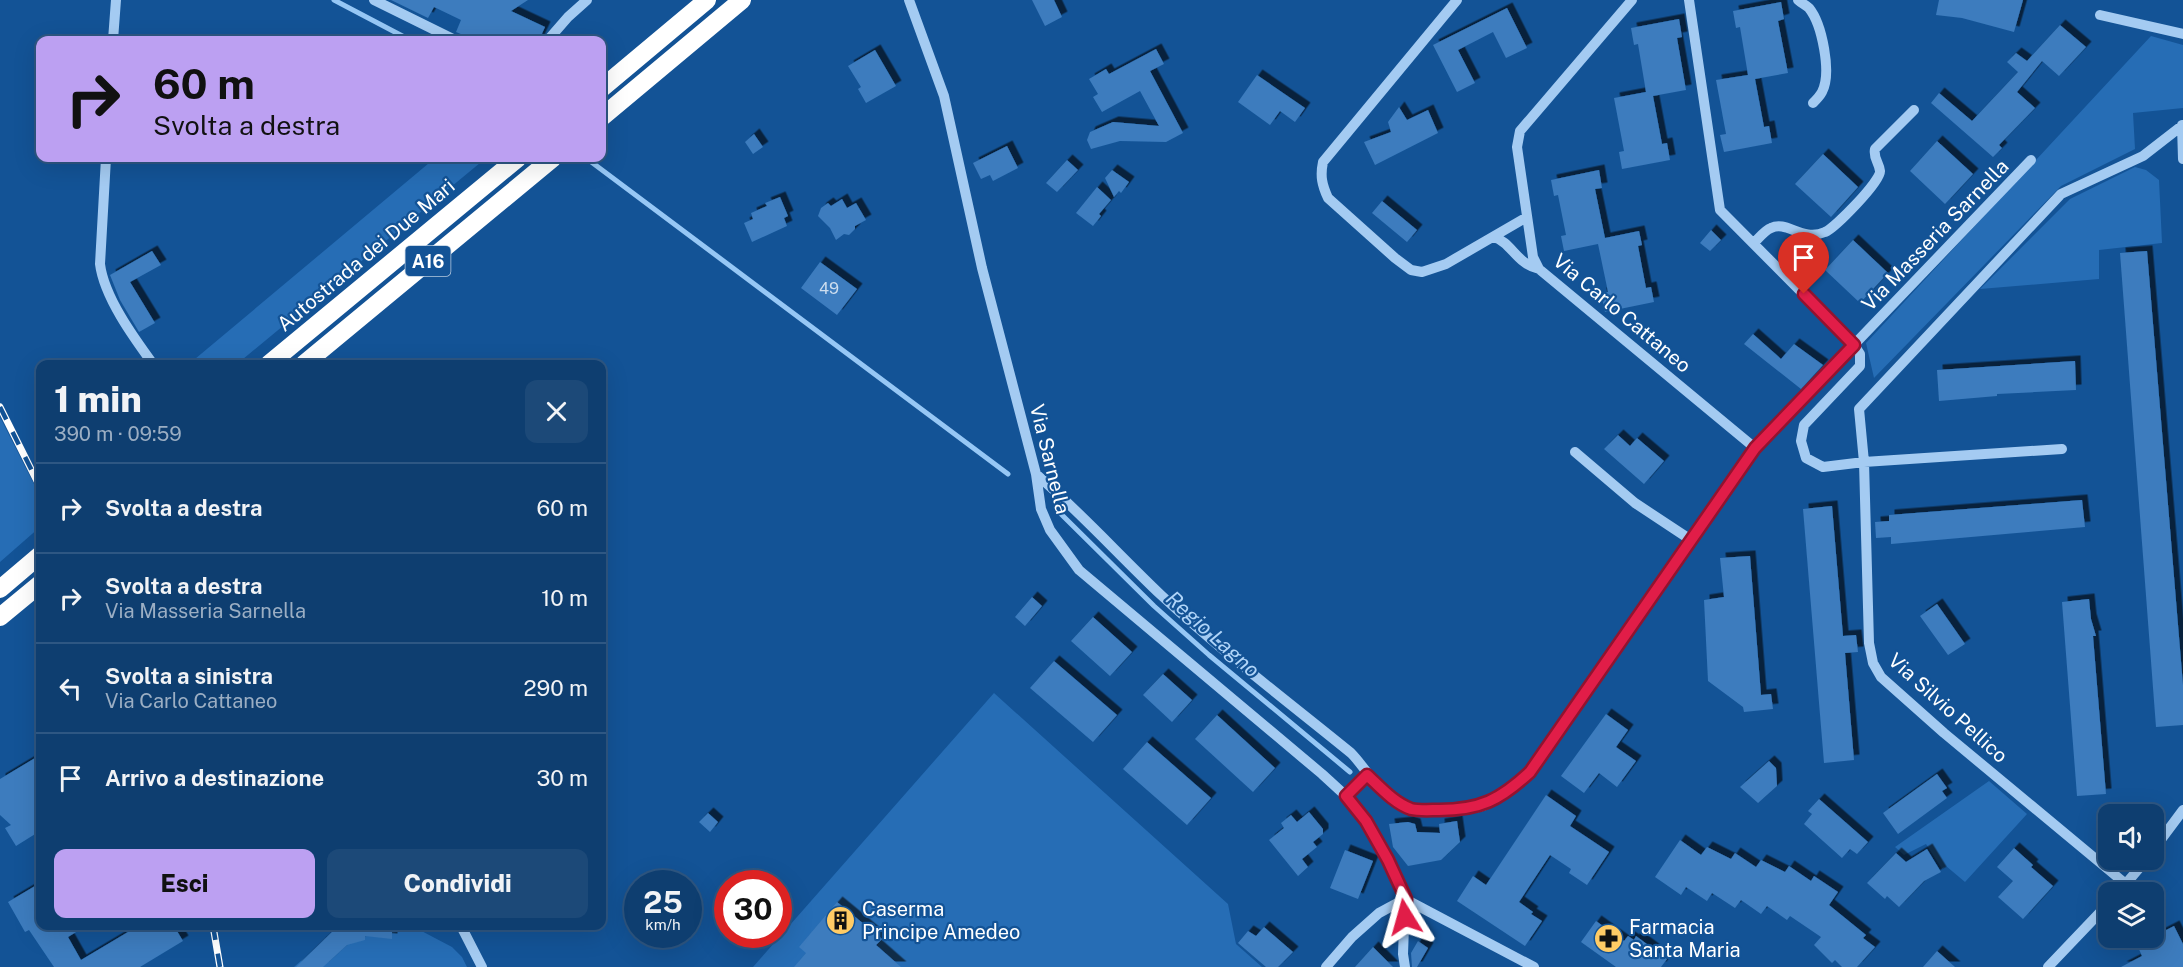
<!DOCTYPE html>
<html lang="it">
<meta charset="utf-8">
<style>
body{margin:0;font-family:"Public Sans",sans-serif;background:#1c4978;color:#f1f3f6;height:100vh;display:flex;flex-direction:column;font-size:22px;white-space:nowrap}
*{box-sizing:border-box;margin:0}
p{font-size:20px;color:#9baec3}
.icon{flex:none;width:33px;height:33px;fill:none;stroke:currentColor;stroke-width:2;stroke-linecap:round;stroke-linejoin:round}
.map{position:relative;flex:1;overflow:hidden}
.panel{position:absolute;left:36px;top:360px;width:570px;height:570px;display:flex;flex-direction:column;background:#0e3e70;border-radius:12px;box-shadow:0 6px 24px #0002,0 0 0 2px #2e5783}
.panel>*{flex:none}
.top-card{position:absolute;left:36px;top:36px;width:570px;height:126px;border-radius:12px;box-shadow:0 6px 24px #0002,0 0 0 2px #2e5783;background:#bca0f2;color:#111;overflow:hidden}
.buttons{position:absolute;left:2098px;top:804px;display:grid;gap:12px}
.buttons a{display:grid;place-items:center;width:66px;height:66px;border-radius:12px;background:#0e3e70;box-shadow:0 6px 24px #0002,0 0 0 2px #2e5783;font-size:30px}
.speed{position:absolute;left:624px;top:870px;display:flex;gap:12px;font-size:30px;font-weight:700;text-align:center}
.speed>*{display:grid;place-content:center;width:78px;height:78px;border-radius:50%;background:#0e3e70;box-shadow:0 6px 24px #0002,0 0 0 2px #2e5783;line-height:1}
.speed small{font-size:15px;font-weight:400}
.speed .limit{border:9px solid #d22;background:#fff;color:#111}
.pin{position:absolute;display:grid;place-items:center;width:51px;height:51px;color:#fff;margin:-62px -26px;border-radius:50% 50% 50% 0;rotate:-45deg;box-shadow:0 0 6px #0007}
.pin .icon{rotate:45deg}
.me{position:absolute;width:66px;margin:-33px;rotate:352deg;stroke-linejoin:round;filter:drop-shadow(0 0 4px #0008)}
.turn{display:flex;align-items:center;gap:21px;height:126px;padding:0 18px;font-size:27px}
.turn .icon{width:78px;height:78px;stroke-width:2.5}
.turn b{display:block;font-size:42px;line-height:51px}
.round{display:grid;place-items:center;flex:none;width:63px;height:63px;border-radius:12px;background:#1c4978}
.overview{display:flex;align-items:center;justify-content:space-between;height:102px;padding:0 18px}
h1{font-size:36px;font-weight:800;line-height:45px}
.button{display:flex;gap:12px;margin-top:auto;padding:12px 18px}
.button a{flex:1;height:69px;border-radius:12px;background:#bca0f2;color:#111;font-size:24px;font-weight:800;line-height:69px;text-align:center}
.button a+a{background:#1c4978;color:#f1f3f6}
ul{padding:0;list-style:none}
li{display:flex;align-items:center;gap:18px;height:90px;padding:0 18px;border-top:2px solid #2e5783}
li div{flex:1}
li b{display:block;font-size:22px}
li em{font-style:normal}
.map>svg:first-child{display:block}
.green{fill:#266db5}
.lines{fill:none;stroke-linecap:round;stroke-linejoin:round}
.stream{stroke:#96c7f5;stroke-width:5}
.building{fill:#3c7cbe;filter:url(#shadow)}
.minor{stroke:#a4cbf2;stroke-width:10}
.highway{stroke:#fff;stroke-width:18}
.rail-casing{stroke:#fff;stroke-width:7}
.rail{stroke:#135396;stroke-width:4.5;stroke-dasharray:14;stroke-linecap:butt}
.route-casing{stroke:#92132f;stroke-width:15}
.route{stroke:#e11d48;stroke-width:10}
.labels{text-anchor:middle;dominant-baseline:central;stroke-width:4.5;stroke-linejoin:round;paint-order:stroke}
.number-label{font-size:16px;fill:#cedeef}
.shield{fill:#135396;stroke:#b8cbe0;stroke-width:1.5}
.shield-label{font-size:18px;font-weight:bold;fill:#fff}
.street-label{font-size:20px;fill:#fff;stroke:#135396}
.poi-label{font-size:20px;fill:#fff;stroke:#135396;text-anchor:start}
.water-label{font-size:21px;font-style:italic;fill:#b0d5f9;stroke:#135396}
</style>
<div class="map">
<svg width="2183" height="967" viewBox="0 0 2183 967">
<defs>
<filter id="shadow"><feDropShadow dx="5.5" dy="-5.5" stdDeviation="0" flood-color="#0009"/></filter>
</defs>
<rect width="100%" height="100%" fill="#135396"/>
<path class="green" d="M2151 36 2183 45V108L2133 113 2135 149 2061 186 1874 378 1866 343Z
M435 158H486L237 364H189Z
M2135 167 2146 170 2159 180 2162 243 2099 250V279L1980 289 2070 199Z
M0 417 40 496V527L0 562Z
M994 693 1228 904 1236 944 1262 967H753Z
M1989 781 2027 814 1965 882 1946 866 1942 869 1926 844 1904 855 1895 847Z
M341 926H412L452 947 462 957 467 967H294Z"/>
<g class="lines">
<path class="stream" d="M334 0 410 40
M586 158 1008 474
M1061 514 1154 606 1209 655 1350 772"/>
</g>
<path class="building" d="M391 0H528L511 11 545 27 539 40 526 35 524 40H475L456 32 461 20 434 7 428 18Z
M1032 0H1054L1062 17 1045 26Z
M1939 0H2023L2014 32 1962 18 1936 15Z
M1781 2 1784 19 1778 21 1788 73 1755 79 1764 127 1769 126 1772 143 1724 152 1720 135 1726 134 1716 80 1748 75 1740 27 1736 28 1733 11Z
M1507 8 1527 48 1506 58 1493 32 1458 50 1475 83 1457 92 1433 45Z
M1679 19 1682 37 1677 38 1686 90 1653 96 1662 144 1667 143 1670 160 1622 169 1619 152 1624 151 1614 98 1646 92 1638 44 1634 45 1631 28Z
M2060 25 2086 47 2059 76 2042 61 2017 92 2035 108 1999 145 2002 148 1993 157 1931 103 1939 93 1972 121 2018 72 2007 62 2016 53 2027 61Z
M1156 49 1164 64 1150 71 1183 133 1166 142 1120 141 1091 149 1087 140 1090 132 1113 122 1159 126 1140 91 1102 112 1093 97 1098 94 1089 79 1106 69 1109 74Z
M875 50 896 86 866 103 858 89 861 87 848 66Z
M1257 75 1305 108 1295 122 1280 111 1270 125 1238 102Z
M1399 107 1407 120 1428 110 1438 133 1375 165 1364 142 1391 132 1388 122Z
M754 134 763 147 753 154 745 142Z
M1937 141 1973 174 1945 204 1910 171Z
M1007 146 1018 168 993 181 990 175 981 179 973 163Z
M1823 154 1858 187 1831 217 1795 184Z
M1067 160 1078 170 1057 192 1046 183Z
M1112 170 1129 182 1121 193 1119 191 1114 197 1105 178Z
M1599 170 1602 188 1595 189 1605 238 1639 231 1642 245 1638 246 1646 288 1651 287 1654 302 1605 312 1601 293 1608 292 1598 244 1564 251 1561 236 1566 235 1558 195 1554 196 1551 180Z
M1097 187 1111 200 1099 214 1101 216 1093 226 1076 213Z
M780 197 788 216 784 218 787 226 752 242 744 223 753 219 751 213 767 206 765 203Z
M842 199 847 208 856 203 866 220 855 226V229L849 235 844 234 836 240 830 228 818 216 821 208 828 203 831 206Z
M1382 201 1417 230 1407 242 1372 213Z
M1711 230 1721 240 1710 251 1700 243Z
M1853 240 1888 273 1860 303 1825 270Z
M152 251 161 265 130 282 155 323 139 332 120 300 110 275Z
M2147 251 2183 685V725L2156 727 2120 253Z
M820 262 857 289 837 315 801 288Z
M1753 334 1781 359 1794 344 1823 365 1801 389 1744 344Z
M2075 361 2076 390 1997 394V396L1939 401 1937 370Z
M1618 435 1630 446 1637 438 1664 461 1644 484 1604 449Z
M2082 500 2085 527 1891 544V537L1876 538 1875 522 1889 521V515Z
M1832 506 1843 636 1856 635 1858 652 1845 653 1854 760 1824 763 1803 509Z
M1750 556 1761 695 1771 694 1773 709 1744 712 1743 707 1708 681 1704 600 1724 597 1720 558Z
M1032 597 1042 606 1025 626 1015 617Z
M2089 599 2091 619 2096 636H2093L2106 794 2077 796 2062 602Z
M1937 604 1965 644 1948 655 1920 616Z
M1093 617 1132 652 1110 676 1071 641Z
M1054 661 1117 715 1093 742 1030 688Z
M1163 674 1192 700 1172 722 1143 695Z
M1606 714 1628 730 1616 747 1636 761 1617 787 1599 773 1584 793 1561 776Z
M1217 715 1275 768 1253 792 1195 739Z
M1147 742 1211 798 1187 825 1123 769Z
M40 755V831L16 846 5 828 11 825 0 815V779Z
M1769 761 1776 768 1777 786 1758 803 1740 787Z
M1937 774 1947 788 1942 791 1947 798 1898 834 1883 813Z
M1546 795 1576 816 1570 826 1609 852 1587 885 1569 873 1571 869 1550 855 1519 902 1533 912 1531 914 1542 921 1525 946 1457 901 1473 876 1486 885Z
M1819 799 1868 842 1857 854 1850 849 1842 858 1804 824 1812 814 1808 811Z
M1309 812 1323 829V834L1313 842 1317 847 1302 859 1308 867 1298 876 1269 840 1284 828 1281 823 1291 815 1297 822Z
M708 813 718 822 710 832 699 822Z
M1457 821 1460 842 1441 860 1408 866 1393 847 1389 824 1408 822 1415 824 1417 832 1440 833 1439 824Z
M1680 840 1701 855 1707 847 1731 859 1735 853 1756 867 1761 860 1785 872 1789 866 1811 881 1814 876 1838 892 1829 905 1866 935 1863 938 1875 947 1857 967H1842L1835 960 1832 963 1814 945 1821 937 1790 916 1787 920 1767 906 1761 914 1741 900 1735 908 1712 893 1707 901 1686 887 1681 895 1655 877Z
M2014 848 2033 865 2031 867 2053 886 2023 919 1998 897 2013 881 1997 867Z
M1927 849 1941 872 1924 881 1899 907 1887 896 1885 899 1867 883 1896 853 1906 862Z
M1345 850 1373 861 1358 899 1330 888Z
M40 883V926H86L68 937 81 960 138 926H174L183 941 140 967H54L29 930 25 932 8 902Z
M837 902 882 939 876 945 901 967H794L806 953 799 947Z
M1596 921 1624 941 1628 936 1634 940 1636 936 1667 959 1661 967H1616L1581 942Z
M338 926H392V939L365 936V940L347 945 323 967H296Z
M2174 926 2183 944V967H2121L2142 956 2137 945Z
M1264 927 1293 952 1278 967H1266L1238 943 1248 931 1256 936Z
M1418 941 1428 948 1417 967H1412L1411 953Z
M1373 947 1393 967H1355Z
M1937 951 1955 967H1923Z"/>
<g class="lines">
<path class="minor" d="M374 0 455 40
M909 0 944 96 982 268 1036 474 1041 509 1050 530 1079 570 1322 774 1346 796 1366 821 1388 859 1405 899 1403 954 1405 967
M1457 0 1323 162C1320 176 1322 185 1328 198L1395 258 1411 270 1422 272 1446 264 1527 217
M1632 0 1520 131 1517 147 1533 257 1539 269 1755 448
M1689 0 1720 210 1854 345 1860 354V366L1804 425 1801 441 1806 458 1823 467 1864 462 2062 449
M1798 0C1801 3 1806 5 1809 8 1822 24 1832 73 1822 92 1820 96 1816 100 1813 103
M2100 15 2183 34
M113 40 116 0
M548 40 568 17 587 0
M2182 125 2183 159
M106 158 100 264C104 297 134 338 153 364
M1493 237C1512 242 1515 263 1539 269
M1754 243C1759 238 1765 230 1771 228 1787 220 1802 242 1825 232 1835 228 1881 181 1880 171 1879 162 1873 158 1875 149L1914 110
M1575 452 1635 503 1691 540
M1036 474C1080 512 1119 555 1161 595 1221 651 1287 701 1351 753 1364 766 1372 783 1387 794 1394 799 1404 806 1411 809 1425 813 1472 810 1485 805 1503 797 1516 785 1530 772L1755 448 2031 160
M1346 796 1367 775
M2154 849 2183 810
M2127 885 1944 733 1881 677 1873 663 1869 643 1864 462 1859 409 2061 194 2143 156 2183 125
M2119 892 2146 860
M1405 899 1534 967
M461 926 482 967
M1326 967 1352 937 1379 913 1405 899
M2048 967 2109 903"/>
<path class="highway" d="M602 88 707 0
M602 117 742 0
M269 364 518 158
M304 364 553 158
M0 589 40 555
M0 617 40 584"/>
<defs>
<path id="rail" d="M0 407 40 487
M213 926 220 967"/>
</defs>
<use href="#rail" class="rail-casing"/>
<use href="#rail" class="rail"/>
</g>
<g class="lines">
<defs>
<path id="route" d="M1405 917 1406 899 1388 860 1366 821 1346 796 1367 775C1380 787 1394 803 1411 809 1419 811 1431 810 1439 810 1480 810 1500 800 1530 772L1755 448 1854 345 1804 294"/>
</defs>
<use href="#route" class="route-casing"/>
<use href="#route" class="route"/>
</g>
<defs>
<symbol id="building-disc" viewBox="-11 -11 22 22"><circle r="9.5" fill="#ffcb65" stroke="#135396"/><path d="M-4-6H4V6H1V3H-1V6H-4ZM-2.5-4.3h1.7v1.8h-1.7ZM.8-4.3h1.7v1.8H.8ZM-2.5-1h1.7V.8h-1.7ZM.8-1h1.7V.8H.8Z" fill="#111"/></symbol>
<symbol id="pharmacy-disc" viewBox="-11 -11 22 22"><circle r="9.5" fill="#ffcb65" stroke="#135396"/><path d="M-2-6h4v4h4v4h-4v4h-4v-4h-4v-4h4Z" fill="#111"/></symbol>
</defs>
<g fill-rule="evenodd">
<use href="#building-disc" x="824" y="904" width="33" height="33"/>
<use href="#pharmacy-disc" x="1592" y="922" width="33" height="33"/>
</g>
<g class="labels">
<g class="number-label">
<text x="829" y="288">49</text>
</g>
<rect class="shield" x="405.5" y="246" width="45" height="30" rx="4.5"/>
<g class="shield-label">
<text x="428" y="261">A16</text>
</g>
<g class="street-label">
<text transform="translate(1935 235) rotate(-46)">Via Masseria Sarnella</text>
<text transform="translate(366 255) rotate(-40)">Autostrada dei Due Mari</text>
<text transform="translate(1622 313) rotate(40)">Via Carlo Cattaneo</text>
<text transform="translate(1050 459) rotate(76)">Via Sarnella</text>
<text transform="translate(1948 708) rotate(42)">Via Silvio Pellico</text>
</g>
<g class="poi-label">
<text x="862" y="909">Caserma<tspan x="862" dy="23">Principe Amedeo</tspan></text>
<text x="1629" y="927">Farmacia<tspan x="1629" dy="23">Santa Maria</tspan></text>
</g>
<g class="water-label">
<text transform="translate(1213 634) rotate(42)">Regio Lagno</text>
</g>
</g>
</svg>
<div class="buttons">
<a><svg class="icon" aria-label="sound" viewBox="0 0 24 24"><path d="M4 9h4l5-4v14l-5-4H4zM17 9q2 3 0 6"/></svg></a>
<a><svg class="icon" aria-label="layers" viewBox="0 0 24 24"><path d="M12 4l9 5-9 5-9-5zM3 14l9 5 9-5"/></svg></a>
</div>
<div class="speed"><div>25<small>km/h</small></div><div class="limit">30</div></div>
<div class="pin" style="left:1804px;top:294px;background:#d93025"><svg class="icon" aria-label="arrive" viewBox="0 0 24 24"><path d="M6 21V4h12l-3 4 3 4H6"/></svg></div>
<svg class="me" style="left:1405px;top:917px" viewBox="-20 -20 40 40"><path d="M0-17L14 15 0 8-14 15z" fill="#e11d48" stroke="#fff" stroke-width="4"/></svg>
<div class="top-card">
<div class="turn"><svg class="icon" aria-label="right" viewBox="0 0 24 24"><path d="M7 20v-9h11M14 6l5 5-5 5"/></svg><div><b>60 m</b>Svolta a destra</div></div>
</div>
<section class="panel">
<div class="overview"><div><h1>1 min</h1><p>390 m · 09:59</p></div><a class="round"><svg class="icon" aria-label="close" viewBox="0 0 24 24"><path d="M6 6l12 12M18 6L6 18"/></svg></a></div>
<ul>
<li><svg class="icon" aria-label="right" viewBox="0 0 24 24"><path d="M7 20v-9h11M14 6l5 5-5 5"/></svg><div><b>Svolta a destra</b></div><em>60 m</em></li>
<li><svg class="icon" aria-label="right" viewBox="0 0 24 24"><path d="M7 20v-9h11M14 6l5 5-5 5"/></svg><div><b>Svolta a destra</b><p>Via Masseria Sarnella</p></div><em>10 m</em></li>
<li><svg class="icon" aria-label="left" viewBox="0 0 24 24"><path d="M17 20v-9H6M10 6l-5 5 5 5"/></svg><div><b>Svolta a sinistra</b><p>Via Carlo Cattaneo</p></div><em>290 m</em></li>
<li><svg class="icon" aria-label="arrive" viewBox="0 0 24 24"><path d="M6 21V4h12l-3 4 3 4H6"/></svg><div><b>Arrivo a destinazione</b></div><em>30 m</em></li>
</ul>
<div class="button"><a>Esci</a><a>Condividi</a></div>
</section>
</div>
